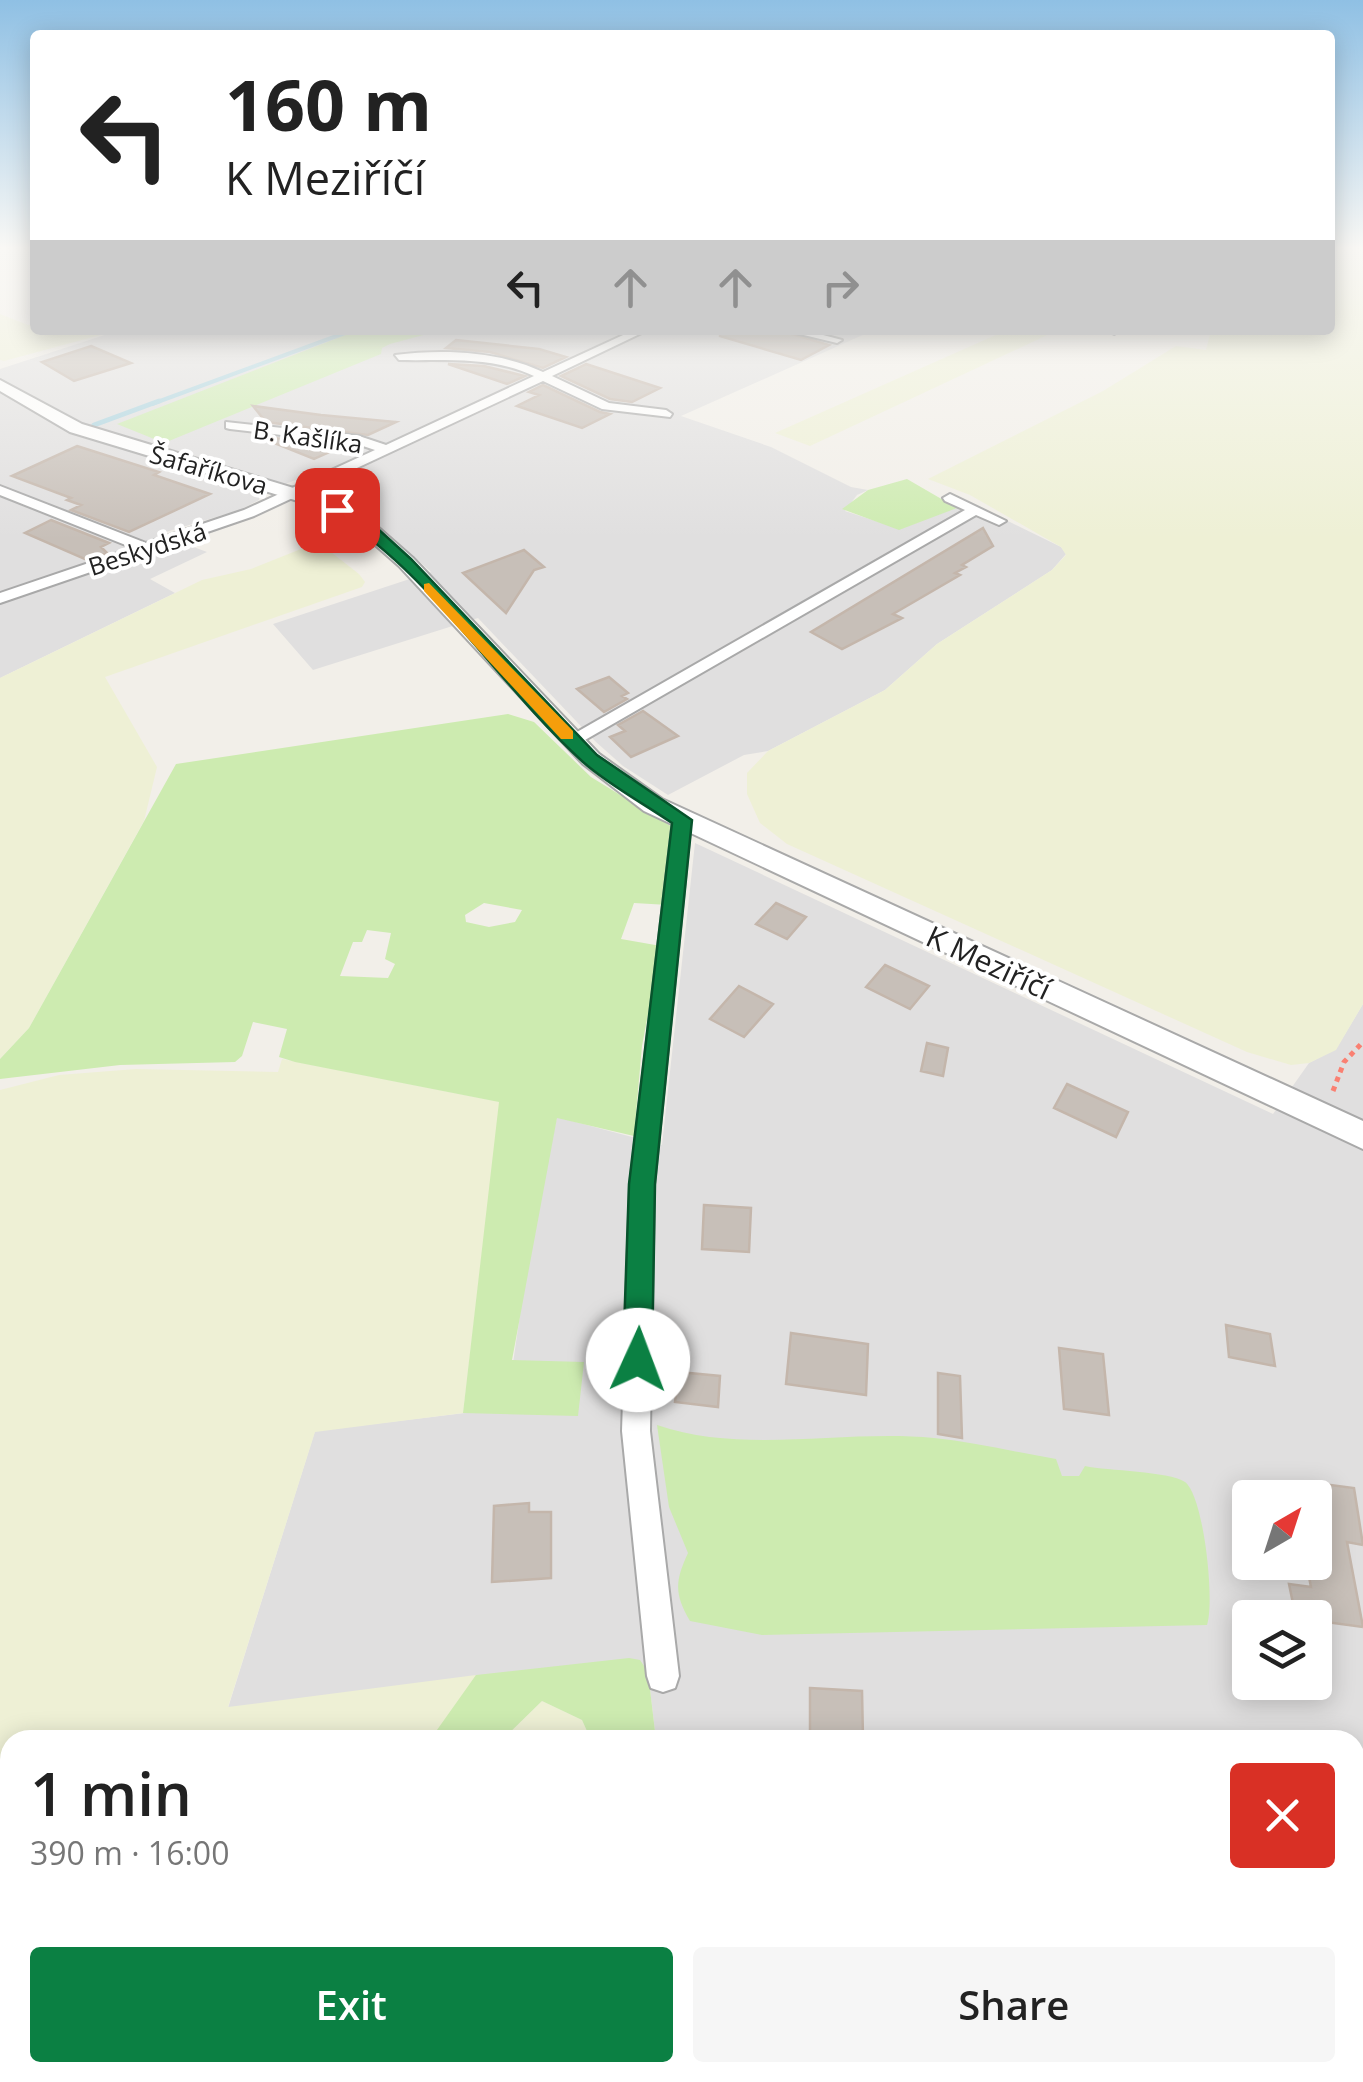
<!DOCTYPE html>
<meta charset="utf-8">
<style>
body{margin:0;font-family:"Open Sans",sans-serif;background:#f6f6f6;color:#222;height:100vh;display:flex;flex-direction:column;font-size:38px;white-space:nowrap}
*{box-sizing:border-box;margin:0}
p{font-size:32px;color:#767676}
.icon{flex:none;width:55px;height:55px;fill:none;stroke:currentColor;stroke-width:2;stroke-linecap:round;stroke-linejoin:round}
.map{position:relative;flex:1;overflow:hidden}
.panel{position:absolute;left:0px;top:1730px;width:1365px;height:352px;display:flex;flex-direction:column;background:#fff;border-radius:30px 30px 0 0;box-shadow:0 5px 25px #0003}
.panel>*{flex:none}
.hud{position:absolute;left:30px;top:30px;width:1305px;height:305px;border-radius:10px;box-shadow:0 5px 25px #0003;background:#fff;color:#222;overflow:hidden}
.needle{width:65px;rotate:39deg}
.controls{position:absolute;left:1232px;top:1480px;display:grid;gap:20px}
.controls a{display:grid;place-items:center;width:100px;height:100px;border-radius:10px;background:#fff;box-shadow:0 5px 25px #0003;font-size:50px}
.pin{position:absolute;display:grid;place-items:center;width:85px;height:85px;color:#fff;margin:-42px;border-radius:20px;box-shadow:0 5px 15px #0006}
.me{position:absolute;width:110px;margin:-55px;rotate:2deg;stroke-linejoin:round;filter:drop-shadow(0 0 8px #0008)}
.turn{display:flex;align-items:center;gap:35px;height:210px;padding:0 30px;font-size:45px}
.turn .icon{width:130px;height:130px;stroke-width:2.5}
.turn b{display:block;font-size:70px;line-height:85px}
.lanes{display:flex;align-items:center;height:95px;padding:0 30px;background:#0003;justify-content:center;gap:50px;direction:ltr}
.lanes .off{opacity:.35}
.round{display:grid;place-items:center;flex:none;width:105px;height:105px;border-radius:10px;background:#f6f6f6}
.headline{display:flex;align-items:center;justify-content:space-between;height:170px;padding:0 30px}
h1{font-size:60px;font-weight:600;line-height:75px}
.action{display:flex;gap:20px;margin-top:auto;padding:20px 30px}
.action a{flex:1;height:115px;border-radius:10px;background:#0b8043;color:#fff;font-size:40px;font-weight:600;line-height:115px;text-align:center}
.action a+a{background:#f6f6f6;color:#222}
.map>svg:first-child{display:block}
.residential{fill:#e0dfdf;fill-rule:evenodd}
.farmland{fill:#eef0d5}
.grass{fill:#cdebb0;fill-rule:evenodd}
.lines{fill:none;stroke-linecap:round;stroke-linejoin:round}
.stream-far1{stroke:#aad3df;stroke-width:4}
.stream{stroke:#aad3df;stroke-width:5}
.building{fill:#c7bfb8;stroke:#c4b6ab;stroke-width:2.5}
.minor-casing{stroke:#a9a9a9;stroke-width:4}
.tertiary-casing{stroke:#a9a9a9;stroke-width:4}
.path{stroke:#fa8072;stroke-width:5;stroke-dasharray:5 5;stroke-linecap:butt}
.minor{fill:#fff;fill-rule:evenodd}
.tertiary{fill:#fff;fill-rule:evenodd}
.route{fill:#0b8043;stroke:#07532c;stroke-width:2.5}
.slow{fill:#f59e0b}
.labels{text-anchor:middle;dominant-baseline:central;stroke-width:8;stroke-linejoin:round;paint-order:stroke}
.far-street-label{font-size:25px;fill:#222;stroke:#fff}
.street-label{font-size:30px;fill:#222;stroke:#fff}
</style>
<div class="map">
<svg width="1363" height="2082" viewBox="0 0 1363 2082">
<rect width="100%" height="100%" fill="#f2efe9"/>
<path class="residential" d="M120 330H874L681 416 771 447 851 487 868 490 857 495 845 511 900 529 956 507 942 499 957 496 1061 547 1066 554 1052 570 937 644 885 690 768 751 744 755 668 795 623 766 596 742 478 618 313 670 273 624 431 572 367 514 298 479 260 494 259 500 240 510 159 534 207 552 150 579 175 593 0 678V369Z
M695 843 1273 1114 1309 1063 1336 1049 1363 1004V2082H741L739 2073 1355 2072V1740H656L648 1672 228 1708 315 1431 473 1412H506L529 1252 557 1117 662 1145ZM1250 1498H1315V1562H1250ZM1250 1618H1315V1682H1250Z"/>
<path class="farmland" d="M1330 248H1363V1004L1336 1050 1309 1063 1291 1065 1247 1052 787 844 760 823 747 794V773L768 751 885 690 937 644 1052 570 1066 555 1061 547 970 495 928 479 1103 391 1176 346 1206 350 1211 330H1330Z
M0 314 28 325 35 323V330H119L4 361 0 360Z
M1007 330H1058L810 446 775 433Z
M311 545 327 549 359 574 365 582 362 587 105 677 157 767 144 821 29 1028 0 1059V678L202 580 251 569Z
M282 1059 500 1102 463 1413 315 1432 228 1707 476 1675 434 1740H10V2072L521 2073 512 2082H0V1090L59 1075 136 1069 278 1072Z
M542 1701 582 1720 591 1740H502Z
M587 2073H739L741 2082H580Z"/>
<path class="grass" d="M358 330H442L390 344 382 348 381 354 164 443 117 424Z
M907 479 957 508 899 530 842 509 868 490Z
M508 714 534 722 591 777 677 830 668 905 634 903 621 939 661 946 642 1046 634 1136 557 1118 512 1360 584 1362 578 1416 463 1413 499 1102 295 1062 279 1057 287 1029 253 1022 242 1056 235 1062 120 1065 0 1079V1059L29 1028 176 764ZM484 903 522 910 515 922 489 927 466 922 465 915ZM367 930 391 933 385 959 395 964 388 978 340 976 353 942H362Z
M657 1425C744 1455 843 1429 934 1438 974 1442 1015 1452 1056 1459L1062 1476H1079L1085 1466C1108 1471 1168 1471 1185 1482 1204 1496 1215 1602 1207 1625L762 1635 690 1621C674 1594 675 1581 688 1553L669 1507Z
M629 1658 640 1660 648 1672 656 1740H591L582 1720 542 1701 502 1740 432 1737 476 1675Z"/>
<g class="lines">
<path class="stream-far1" d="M152 404 353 330"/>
<path class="stream" d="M94 425 159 401"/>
</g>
<path class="building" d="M720 330H779L829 345 801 360 720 336Z
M456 340 539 349 566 357 543 368 490 352 446 348Z
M91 346 131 363 74 381 42 362Z
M448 364 484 366 525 376 507 384Z
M586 364 660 388 632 402 610 399 561 376Z
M543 385 600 412 610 414 582 428 517 406 539 395 529 392Z
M253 406 321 415 396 422 368 435 266 422Z
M257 436 343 446 314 459Z
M77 446 159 472 154 475 210 494 129 532 71 510 81 505 67 500 71 498 12 476Z
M51 520 109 543 101 547 107 553 87 560 25 533Z
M983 528 993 546 962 565 966 567 955 573 960 575 893 614 902 618 842 649 811 632Z
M524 550 544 567 534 570 506 613 463 573Z
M609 677 628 693 622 696 627 699 604 712 577 689Z
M643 711 678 736 631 757 610 737 625 731 618 725Z
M776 903 806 917 787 939 756 924Z
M885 965 929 986 910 1009 866 987Z
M739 986 773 1004 744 1037 710 1019Z
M927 1043 948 1048 943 1076 921 1071Z
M1067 1084 1128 1112 1116 1137 1054 1108Z
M704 1205 751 1208 749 1252 702 1249Z
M1226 1325 1270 1334 1275 1366 1229 1357Z
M791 1333 868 1344 866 1395 786 1384Z
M1059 1348 1103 1354 1109 1415 1064 1409Z
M679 1372 720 1376 718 1407 675 1402Z
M938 1373 960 1376 962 1438 938 1434Z
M1315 1483 1354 1488 1363 1545 1347 1542 1363 1627 1296 1618 1289 1584 1311 1587 1306 1562H1315Z
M529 1503V1512H551V1578L492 1582 494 1506Z
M810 1688 862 1691 863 1738 810 1734Z"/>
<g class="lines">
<defs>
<path id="minor" d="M634 330H648L552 376 609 403 666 410 672 414 670 417 602 409 543 381 254 516 0 603V593L133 548 0 495V486L146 543 244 510 375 450 357 444 230 429 226 428V422L359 436 386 445 534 376C492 356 445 361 399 360L395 355C443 349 499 351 543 372Z
M783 330H804L842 340 837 343Z
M1109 330H1120L1114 334Z
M950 494 1006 521 999 525 976 515 578 744H566L563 740 965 510 945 501 943 498Z
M682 814 691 820 654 1185 650 1431 679 1676 675 1688 663 1692 651 1688 647 1676 622 1431 630 1185 673 820Z"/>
<path id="tertiary" d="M0 380 82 424 310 493 370 520 413 558 599 754 662 799 1363 1121V1149L644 811 583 764 399 566 356 528 298 501 70 432 0 391Z"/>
</defs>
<use href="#minor" class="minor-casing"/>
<use href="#tertiary" class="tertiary-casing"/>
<path class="path" d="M1333 1091 1344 1062 1363 1042"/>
<use href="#minor" class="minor"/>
<use href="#tertiary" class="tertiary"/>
</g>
<linearGradient id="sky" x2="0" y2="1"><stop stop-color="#8fc0e4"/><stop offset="0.46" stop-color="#f9f8f5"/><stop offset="1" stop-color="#f9f8f5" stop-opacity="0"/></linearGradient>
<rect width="1363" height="539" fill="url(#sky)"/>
<path class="route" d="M337 505 376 527 411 559 597 755 692 820 655 1184 652 1360 647 1370 638 1374 628 1370 623 1360 629 1184 672 823C643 803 609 785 583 762 496 683 433 574 332 512Z"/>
<path class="slow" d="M429 583 573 731V739H561L424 591V584Z"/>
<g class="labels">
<g class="far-street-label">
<text transform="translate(308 436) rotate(8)">B. Kašlíka</text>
<text transform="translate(209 469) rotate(16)">Šafaříkova</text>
<text transform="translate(147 548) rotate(-18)">Beskydská</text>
</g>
<g class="street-label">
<text transform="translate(989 962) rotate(25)">K Meziříčí</text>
</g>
</g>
</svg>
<div class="controls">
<a><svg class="needle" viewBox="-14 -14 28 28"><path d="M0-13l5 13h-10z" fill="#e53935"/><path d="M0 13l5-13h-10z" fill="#767676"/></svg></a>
<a><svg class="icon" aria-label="layers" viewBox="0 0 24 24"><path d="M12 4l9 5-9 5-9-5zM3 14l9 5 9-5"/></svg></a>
</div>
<div class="pin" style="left:337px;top:510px;background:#d93025"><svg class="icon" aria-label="arrive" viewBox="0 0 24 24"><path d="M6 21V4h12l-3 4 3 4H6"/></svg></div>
<svg class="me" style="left:638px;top:1360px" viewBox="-20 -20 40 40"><circle r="19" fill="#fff"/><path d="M0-13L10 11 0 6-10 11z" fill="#0b8043"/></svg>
<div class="hud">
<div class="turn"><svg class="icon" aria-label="left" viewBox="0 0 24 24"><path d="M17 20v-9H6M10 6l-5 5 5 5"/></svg><div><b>160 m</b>K Meziříčí</div></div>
<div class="lanes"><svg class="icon" aria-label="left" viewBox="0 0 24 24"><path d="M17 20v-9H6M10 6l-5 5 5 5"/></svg><svg class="icon off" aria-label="ahead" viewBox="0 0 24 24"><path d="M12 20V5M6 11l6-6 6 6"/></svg><svg class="icon off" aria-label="ahead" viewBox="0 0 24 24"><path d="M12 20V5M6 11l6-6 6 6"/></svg><svg class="icon off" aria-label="right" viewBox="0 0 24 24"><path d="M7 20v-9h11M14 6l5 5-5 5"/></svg></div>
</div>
<section class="panel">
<div class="headline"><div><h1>1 min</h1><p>390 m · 16:00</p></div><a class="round" style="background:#d93025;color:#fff"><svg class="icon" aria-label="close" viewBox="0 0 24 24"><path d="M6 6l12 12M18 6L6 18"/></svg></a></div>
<div class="action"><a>Exit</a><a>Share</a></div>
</section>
</div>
